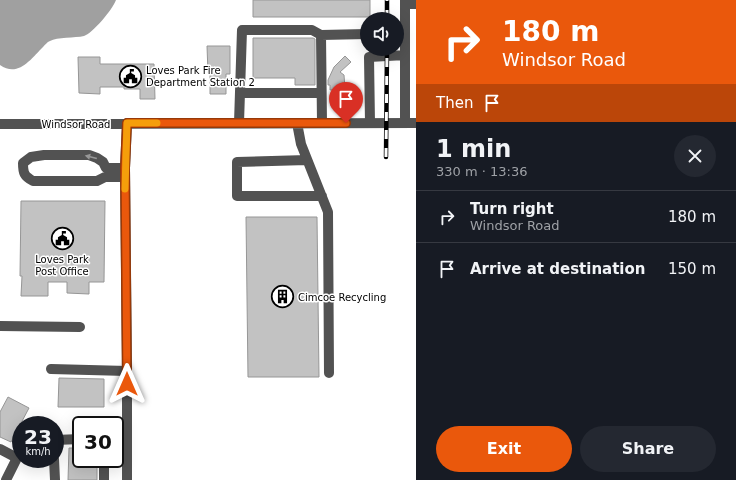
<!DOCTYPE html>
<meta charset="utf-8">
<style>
body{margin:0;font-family:"DejaVu Sans",sans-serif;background:#242831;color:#f1f3f6;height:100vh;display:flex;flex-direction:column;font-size:15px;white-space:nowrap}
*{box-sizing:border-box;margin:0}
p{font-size:13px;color:#9ea1a6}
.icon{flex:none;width:22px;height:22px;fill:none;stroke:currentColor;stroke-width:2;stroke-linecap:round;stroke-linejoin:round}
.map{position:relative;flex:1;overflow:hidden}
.sheet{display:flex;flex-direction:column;background:#171b24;width:320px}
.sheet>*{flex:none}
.hud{background:#ea580c;color:#fff;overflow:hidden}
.buttons{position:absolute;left:360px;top:12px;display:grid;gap:8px}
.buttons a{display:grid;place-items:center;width:44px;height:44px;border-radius:50%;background:#171b24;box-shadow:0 4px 16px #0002;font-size:20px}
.speed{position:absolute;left:12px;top:416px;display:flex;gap:8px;font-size:20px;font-weight:700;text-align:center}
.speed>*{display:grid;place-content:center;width:52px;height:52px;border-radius:50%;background:#171b24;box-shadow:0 4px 16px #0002;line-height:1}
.speed small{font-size:10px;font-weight:400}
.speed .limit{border:2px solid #111;border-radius:6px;background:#fff;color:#111}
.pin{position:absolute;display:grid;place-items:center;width:34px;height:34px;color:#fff;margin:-41px -17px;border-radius:50% 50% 50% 0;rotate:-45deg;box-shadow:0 0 4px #0007}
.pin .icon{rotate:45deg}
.me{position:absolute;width:44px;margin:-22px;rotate:0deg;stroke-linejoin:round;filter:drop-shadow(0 0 3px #0008)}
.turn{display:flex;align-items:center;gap:14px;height:84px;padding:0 20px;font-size:18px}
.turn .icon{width:52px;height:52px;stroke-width:2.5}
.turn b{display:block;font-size:28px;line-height:34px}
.then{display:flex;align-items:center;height:38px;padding:0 20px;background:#0003;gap:8px;font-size:15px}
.round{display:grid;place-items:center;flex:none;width:42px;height:42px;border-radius:21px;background:#242831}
.head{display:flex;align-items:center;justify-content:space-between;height:68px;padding:0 20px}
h1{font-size:24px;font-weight:600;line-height:30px}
.cta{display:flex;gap:8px;margin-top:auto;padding:8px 20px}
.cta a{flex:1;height:46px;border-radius:24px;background:#ea580c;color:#fff;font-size:16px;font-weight:600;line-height:46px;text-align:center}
.cta a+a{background:#242831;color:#f1f3f6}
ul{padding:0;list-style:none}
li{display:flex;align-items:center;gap:12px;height:52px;padding:0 20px;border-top:1px solid #363941}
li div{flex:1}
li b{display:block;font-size:15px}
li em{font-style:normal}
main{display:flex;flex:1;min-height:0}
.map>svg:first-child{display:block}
.water{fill:#a0a0a0}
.building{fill:#c2c2c2;stroke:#969696}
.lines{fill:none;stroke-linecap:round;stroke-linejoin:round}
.minor{stroke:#525252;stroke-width:10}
.rail-casing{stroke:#000;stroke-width:4.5}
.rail{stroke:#fff;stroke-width:3;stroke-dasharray:9;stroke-linecap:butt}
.oneway{fill:#979797}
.route-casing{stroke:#983908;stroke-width:10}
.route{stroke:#ea580c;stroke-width:7}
.slow{stroke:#f59e0b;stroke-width:7}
.labels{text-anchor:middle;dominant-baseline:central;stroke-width:3;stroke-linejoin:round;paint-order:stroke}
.poi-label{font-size:10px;fill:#000;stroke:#fff;text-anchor:start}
.street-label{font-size:10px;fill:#000;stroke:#fff}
</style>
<main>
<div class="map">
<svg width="416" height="480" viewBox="0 0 416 480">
<rect width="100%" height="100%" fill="#fff"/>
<path class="water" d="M0 0H116C113 9 92 34 84 36 75 38 57 37 50 41 47 42 45 45 43 47 31 59 18 78 0 65Z"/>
<path class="building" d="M253 0H370V17H253Z
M253 38H313L315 39V85H295V78H253Z
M207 46H230V74H226V94H210V73H208Z
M345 56 351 62 340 72 344 75 345 89 330 90V85H328V80L334 67Z
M78 57H100V64H154L155 99H140V89H124V87H100V94L79 93Z
M21 201H105L104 282H89V294L67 293V282H48V296H21L22 276H20Z
M246 217H317L319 377H248Z
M59 378 104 379V407H58Z
M8 397 29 408 11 442 0 437V412Z
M69 448H81V459H97V480H68Z"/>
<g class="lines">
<path class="minor" d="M405 0V123
M405 4H416
M240 93H321
M127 123 125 168 127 371V480
M239 123 242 30H312L321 35
M297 123 301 144 328 212 329 373
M322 123 321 35 367 34
M370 123 369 57 405 55
M0 124 416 123
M307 160 237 162V196H322
M125 168H106L103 162 97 158 89 155H44L31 157 23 163C23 173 24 176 33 181H97L105 177H125
M0 326 80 327
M51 369 127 371
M115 437H127
M55 440 81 439
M0 449 17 458 6 480
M54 459 55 480
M104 480V459"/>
<defs>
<path id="rail" d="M387 19V0
M386 157 387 49"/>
</defs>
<use href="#rail" class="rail-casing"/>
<use href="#rail" class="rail"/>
</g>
<defs><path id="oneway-solid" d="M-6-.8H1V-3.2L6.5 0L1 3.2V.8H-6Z"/></defs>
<use class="oneway" href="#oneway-solid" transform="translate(91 157) rotate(-166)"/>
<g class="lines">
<defs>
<path id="route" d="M127 384 125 168 127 123H346"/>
</defs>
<use href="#route" class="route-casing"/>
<use href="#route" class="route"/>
<path class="slow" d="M125 189 127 123H157"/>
</g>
<defs>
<symbol id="civic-ring" viewBox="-11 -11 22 22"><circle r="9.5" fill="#fff" stroke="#000" stroke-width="1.5"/><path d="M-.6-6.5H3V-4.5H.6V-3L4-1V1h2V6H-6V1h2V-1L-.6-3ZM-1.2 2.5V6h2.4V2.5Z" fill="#000"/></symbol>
<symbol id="building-ring" viewBox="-11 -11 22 22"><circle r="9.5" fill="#fff" stroke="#000" stroke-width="1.5"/><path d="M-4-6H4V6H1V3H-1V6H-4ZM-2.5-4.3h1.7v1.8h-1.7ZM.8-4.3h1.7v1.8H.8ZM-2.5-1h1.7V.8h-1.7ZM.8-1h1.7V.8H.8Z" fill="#000"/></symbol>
</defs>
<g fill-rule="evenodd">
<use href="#civic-ring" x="118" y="64" width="25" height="25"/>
<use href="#civic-ring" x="50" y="226" width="25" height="25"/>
<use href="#building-ring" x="270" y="284" width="25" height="25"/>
</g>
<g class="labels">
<g class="poi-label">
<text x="146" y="70">Loves Park Fire<tspan x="146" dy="12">Department Station 2</tspan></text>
<text x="62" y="259" text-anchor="middle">Loves Park<tspan x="62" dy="12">Post Office</tspan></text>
<text x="298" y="297">Cimcoe Recycling</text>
</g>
<g class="street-label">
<text x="76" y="124">Windsor Road</text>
</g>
</g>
</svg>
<div class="buttons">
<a><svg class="icon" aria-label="sound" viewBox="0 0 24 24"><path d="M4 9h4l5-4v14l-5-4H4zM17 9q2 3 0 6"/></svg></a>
</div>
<div class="speed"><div>23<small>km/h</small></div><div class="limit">30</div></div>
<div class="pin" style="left:346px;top:123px;background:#d93025"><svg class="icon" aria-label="arrive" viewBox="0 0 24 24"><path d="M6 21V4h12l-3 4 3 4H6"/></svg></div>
<svg class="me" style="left:127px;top:384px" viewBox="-20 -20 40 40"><path d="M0-17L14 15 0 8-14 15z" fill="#ea580c" stroke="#fff" stroke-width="4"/></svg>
</div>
<section class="sheet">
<div class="hud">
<div class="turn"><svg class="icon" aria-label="right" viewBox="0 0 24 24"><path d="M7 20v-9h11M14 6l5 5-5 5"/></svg><div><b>180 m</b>Windsor Road</div></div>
<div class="then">Then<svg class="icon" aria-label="arrive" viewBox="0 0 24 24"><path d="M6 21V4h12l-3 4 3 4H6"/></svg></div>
</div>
<div class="head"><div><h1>1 min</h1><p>330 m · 13:36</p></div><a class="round"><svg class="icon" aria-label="close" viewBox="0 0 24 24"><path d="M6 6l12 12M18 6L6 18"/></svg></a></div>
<ul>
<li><svg class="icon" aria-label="right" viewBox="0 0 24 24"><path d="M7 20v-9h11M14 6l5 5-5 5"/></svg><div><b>Turn right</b><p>Windsor Road</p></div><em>180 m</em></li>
<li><svg class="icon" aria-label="arrive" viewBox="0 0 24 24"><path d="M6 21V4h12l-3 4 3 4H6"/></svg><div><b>Arrive at destination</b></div><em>150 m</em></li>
</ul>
<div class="cta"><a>Exit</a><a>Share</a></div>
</section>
</main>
